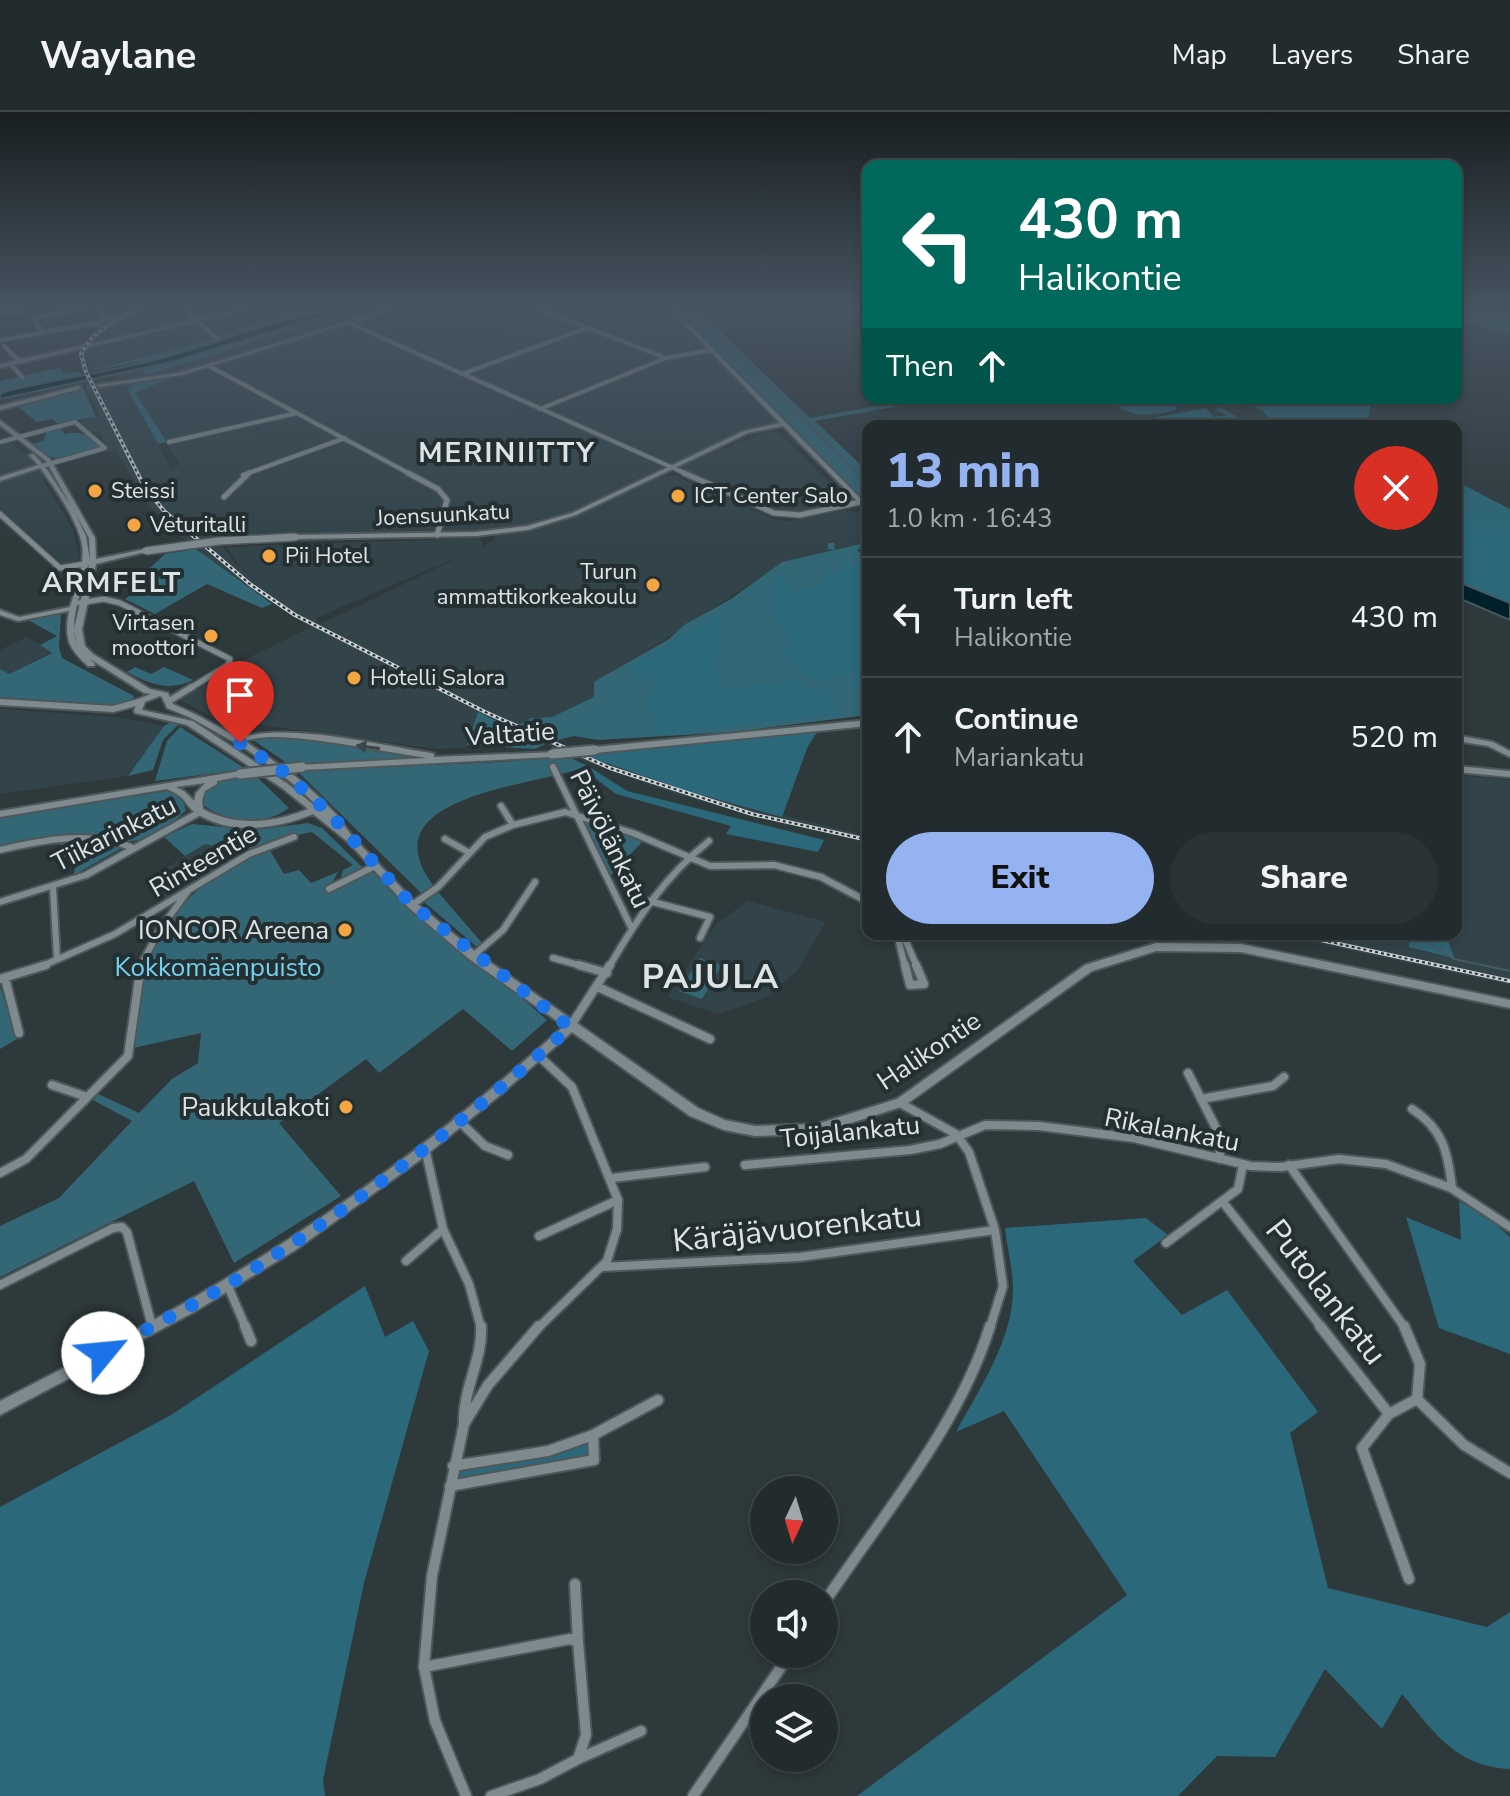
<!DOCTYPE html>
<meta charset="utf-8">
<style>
body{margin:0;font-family:"Nunito Sans",sans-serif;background:#2a3335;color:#f1f3f6;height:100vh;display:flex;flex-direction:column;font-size:30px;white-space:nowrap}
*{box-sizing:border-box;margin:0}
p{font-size:26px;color:#a2a7aa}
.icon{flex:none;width:44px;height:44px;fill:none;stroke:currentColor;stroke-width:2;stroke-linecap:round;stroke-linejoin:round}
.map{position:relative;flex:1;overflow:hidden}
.drawer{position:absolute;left:862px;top:308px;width:600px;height:520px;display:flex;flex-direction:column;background:#222b2d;border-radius:16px;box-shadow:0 4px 12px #0003,0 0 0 2px #3f4749}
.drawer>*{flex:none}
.guide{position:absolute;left:862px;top:48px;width:600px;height:244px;border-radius:16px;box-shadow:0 4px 12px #0003,0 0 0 2px #3f4749;background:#00695c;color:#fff;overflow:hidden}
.needle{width:52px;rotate:184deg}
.buttons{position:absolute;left:750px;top:1364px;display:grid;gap:16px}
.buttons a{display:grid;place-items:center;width:88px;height:88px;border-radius:50%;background:#222b2d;box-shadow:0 4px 12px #0003,0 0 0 2px #3f4749;font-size:40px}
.pin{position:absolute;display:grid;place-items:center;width:68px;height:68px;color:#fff;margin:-82px -34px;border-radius:50% 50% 50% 0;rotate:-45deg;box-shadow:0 0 8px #0007}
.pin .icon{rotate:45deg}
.me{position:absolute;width:88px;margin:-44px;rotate:62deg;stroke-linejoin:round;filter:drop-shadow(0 0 6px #0008)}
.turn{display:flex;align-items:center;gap:28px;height:168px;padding:0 24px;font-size:36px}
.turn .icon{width:104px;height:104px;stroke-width:2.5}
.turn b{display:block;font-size:56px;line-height:68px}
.then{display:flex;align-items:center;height:76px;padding:0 24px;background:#0003;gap:16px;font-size:30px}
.round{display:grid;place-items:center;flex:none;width:84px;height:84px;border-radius:42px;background:#2a3335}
.headline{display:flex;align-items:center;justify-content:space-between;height:136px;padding:0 24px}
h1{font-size:48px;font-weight:800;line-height:60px;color:#95b2f1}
.button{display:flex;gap:16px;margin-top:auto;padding:16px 24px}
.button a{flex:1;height:92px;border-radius:48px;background:#95b2f1;color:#111;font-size:32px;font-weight:800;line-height:92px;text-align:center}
.button a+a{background:#2a3335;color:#f1f3f6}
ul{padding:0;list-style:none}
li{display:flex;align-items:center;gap:24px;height:120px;padding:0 24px;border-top:2px solid #3f4749}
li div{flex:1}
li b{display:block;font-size:30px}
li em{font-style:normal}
header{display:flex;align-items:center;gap:48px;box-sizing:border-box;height:112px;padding:0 40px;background:#222b2d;border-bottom:2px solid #3f4749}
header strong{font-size:38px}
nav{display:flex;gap:44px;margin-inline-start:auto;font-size:28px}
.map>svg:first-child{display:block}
.built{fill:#32444a;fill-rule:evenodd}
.green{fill:#336776}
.forest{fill:#2b687a}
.water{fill:#002029;stroke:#435b62;stroke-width:2}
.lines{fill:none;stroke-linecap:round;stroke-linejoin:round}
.stream{stroke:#435b62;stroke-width:2}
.secondary-tunnel{stroke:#485356;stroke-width:5;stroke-dasharray:5 3;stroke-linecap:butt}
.street-far4-casing{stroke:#4e575a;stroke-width:6}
.street-far3-casing{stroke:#4e575a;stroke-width:8}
.street-far2-casing{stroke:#4e575a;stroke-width:10}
.street-far1-casing{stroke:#4e575a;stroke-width:12}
.street-casing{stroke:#4e575a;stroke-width:14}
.secondary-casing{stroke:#4e575a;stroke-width:4}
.street-far4{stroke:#7e8a8e;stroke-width:4}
.street-far3{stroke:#7e8a8e;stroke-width:5}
.street-far2{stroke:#7e8a8e;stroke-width:6}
.street-far1{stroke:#7e8a8e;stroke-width:8}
.street{stroke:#7e8a8e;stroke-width:10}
.secondary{fill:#7e8a8e;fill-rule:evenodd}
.rail-casing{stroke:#ccd2d4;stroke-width:4}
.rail{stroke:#242f32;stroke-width:2;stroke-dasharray:3;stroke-linecap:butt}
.secondary-bridge-far1-casing{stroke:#4e575a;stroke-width:10;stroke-linecap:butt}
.secondary-bridge-casing{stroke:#4e575a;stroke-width:13;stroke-linecap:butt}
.secondary-bridge-far1{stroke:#7e8a8e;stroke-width:7}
.secondary-bridge{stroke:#7e8a8e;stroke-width:9}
.oneway{fill:#3a4649}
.route{stroke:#1a73e8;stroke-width:14;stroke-dasharray:0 25.2}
.poi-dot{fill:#f2a541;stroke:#242f32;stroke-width:3}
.labels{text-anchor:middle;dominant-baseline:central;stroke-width:8;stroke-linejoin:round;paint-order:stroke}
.far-poi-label{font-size:22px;fill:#dee4e6;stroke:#242f32;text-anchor:start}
.far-street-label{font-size:22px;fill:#dee4e6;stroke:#242f32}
.street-label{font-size:26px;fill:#dee4e6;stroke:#242f32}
.poi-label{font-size:26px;fill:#dee4e6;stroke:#242f32;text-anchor:end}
.park-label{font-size:26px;fill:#73d1ee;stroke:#242f32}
.far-district-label{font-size:28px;font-weight:bold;letter-spacing:2px;fill:#dee4e6;stroke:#242f32}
.near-street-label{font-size:32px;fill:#dee4e6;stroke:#242f32}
.district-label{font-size:34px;font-weight:bold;letter-spacing:2px;fill:#dee4e6;stroke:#242f32}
</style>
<header>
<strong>Waylane</strong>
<nav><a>Map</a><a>Layers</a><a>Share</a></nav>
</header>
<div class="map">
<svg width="1510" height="1684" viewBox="0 0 1510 1684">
<rect width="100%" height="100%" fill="#2e393c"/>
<path class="built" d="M137 197H146L99 220 188 197H312L167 241 84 260 78 248 79 238 89 232 81 233 97 217Z
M384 197H674L786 311 741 319 568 402 526 415 450 421 219 423 205 402 201 415 212 422 238 454 250 463 237 451 227 435 480 426 483 434 495 428 493 423 532 419 578 404 662 364H675L774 407 790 409 844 398 861 400 868 407V430L782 451 593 574 597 582 594 585 552 605 531 606 520 613 551 630 687 679 868 724V731L681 684 576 646 479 600 466 636 437 637 240 610 211 604 180 588 236 552 311 515 238 470 181 425 147 391 116 339 108 341 100 320 89 322 83 308 100 304 87 277 130 271 117 269V262L142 257 148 263 318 206 338 202 351 208ZM163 268 135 281 180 353 171 356 128 279ZM467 441 349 499 318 512 316 506Z
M771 318 782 324 842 384 841 392 806 400 775 399 678 355Z
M9 330 37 351 47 375 73 417 80 447 64 453 0 396V333Z
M27 525 52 540 8 562 0 557V538Z
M0 597 117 605 164 614 128 664 0 682Z
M1456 663 1510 668V873L1274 822H1456Z
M205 732 223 736 236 746 165 789 143 770Z
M748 789 826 810 797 859 765 886 718 902 667 885 716 812Z"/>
<path class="green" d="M305 197H331L163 246 88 259 226 224 224 222Z
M674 197H697L810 306 921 286H944L815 309 867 359 863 389Z
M1456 197H1510V223L1456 208Z
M288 214 295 217 148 263H145L142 257Z
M59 256 64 262 78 259 81 263 0 282V269Z
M168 267 135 281 167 330 158 332 128 278 135 271Z
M83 276 96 305 56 311 53 307 37 310 16 293Z
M60 314 64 322C80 318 92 324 103 337L57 348 31 333 44 328 47 318Z
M868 430V435L857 438 868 449V603L732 620 598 628 574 624 550 630 519 613 531 606 552 605 594 585V570L669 527 684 513 731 487 782 450 834 438 828 437V431H834L835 438Z
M190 435H193L272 492 262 496 207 472 155 502 125 487 162 461 150 456 165 442 190 438Z
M61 502 59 535 62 546 134 584 133 588 119 594 86 593 87 591 0 585V557L9 562 52 541 40 533 57 524 28 508Z
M135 555 151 562 164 555 193 568C169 580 149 572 127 560Z
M478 600 545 632 535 637 467 633Z
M173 609 179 612 163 628 153 658 128 664 164 614Z
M180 615 246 657 155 669 167 629Z
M272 623 426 646 291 654 249 625Z
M564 643 588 654C539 674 365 682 433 773L421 781 296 658 503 650Z
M255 663 289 696C265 714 228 711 205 694L202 685 216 670Z
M167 679 180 681 186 698C177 709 148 729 132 729 86 729 47 724 0 735V705Z
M591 710 644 728 608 766 584 714Z
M308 711 322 716 363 756 341 766 343 758 353 753 312 720 272 728 250 737 238 730 223 736 205 732 185 744 164 725 192 712 255 718Z
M61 731H115L121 733 120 737 74 763 76 743 59 747Z
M268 735 284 762 299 758 311 771 338 760 332 771 335 775 373 759 547 908 512 939 463 897 379 961 366 947 279 1011 341 1084 234 1151 194 1069 0 1165V1114L59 1086 132 1009 91 987 96 981 139 1001 172 967 198 951 201 921 133 936C136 914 136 890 141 868 156 806 210 758 268 735Z
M438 780 483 832 477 835 424 790Z
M1408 822H1446L1454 846 1409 835Z
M700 846 722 853 702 887 679 879Z
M0 874 17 927 0 937Z"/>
<path class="forest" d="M1151 286H1174L1176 298C1154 302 1138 308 1118 294Z
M1238 286H1372L1367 314H1274L1263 299Z
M1220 295 1240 307 1196 314H1155L1147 307 1206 296 1214 305 1228 303 1215 298Z
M1456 369 1510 397V491L1456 469Z
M844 449 868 458V572L849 579 858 558C820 573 815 572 783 544L789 526 780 516 783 511 774 512C772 494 769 476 778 461L796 480 820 474 824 458 842 462 839 456Z
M720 500C724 533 708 544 723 578L799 568 811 578 827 576 839 602 654 623 659 610 648 594 657 560 643 570 628 556Z
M818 619 808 634 782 705 687 679 581 642Z
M588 654 627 679 824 728 818 740 726 722 731 714 616 682 583 657Z
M1459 1089 1487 1105 1510 1125V1242L1439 1216 1406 1105 1461 1128Z
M1146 1106 1168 1123 1133 1149 1182 1203 1227 1178 1318 1300 1290 1321 1328 1476 1487 1515 1510 1500V1657C1456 1655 1434 1620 1402 1582L1382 1617 1325 1557 1275 1645 1217 1644 1178 1684H857L1127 1483 1004 1299 956 1320C979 1277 1013 1228 1013 1177 1013 1157 1007 1136 1005 1116Z
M365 1174 385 1225 413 1209 429 1239 364 1471 323 1668 325 1684H0V1395L171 1303Z
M591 1326 592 1347 452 1372 455 1356Z"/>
<path class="water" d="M360 197 349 200 356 205 344 200 324 204 172 250 0 287V282L7 279C61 266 116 259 169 244 232 227 294 197 360 197Z
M1456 469 1510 491V508L1456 485Z"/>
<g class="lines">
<path class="stream" d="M691 197 803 307
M84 215H100
M110 215 139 210 164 197
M806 310 858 362 868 365
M1427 822 1430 832 1454 847 1510 859"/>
<path class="secondary-tunnel" d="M78 276 99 273"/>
<defs>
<path id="street-far4" d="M97 197 107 208
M183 197 218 227
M539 197 666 246 711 238
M0 200H23
M349 211 689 363
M42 220 34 206 83 197
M0 228 97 211 133 197
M4 234 19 249
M10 251 23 266
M209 254 412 363
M462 262 587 216
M540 297 666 246
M0 330 75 310 105 336 42 354
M169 330 297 301
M243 363 345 326"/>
<path id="street-far3" d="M408 361 438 377 447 388 437 423
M684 361 774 401 800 403 860 390
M224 385 249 361
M0 402 60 456 84 452
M79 491 104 487 120 491 230 547 228 553 189 577"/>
<path id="street-far2" d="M169 589 192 575
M0 590 113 597 139 590
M553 655 632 817
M501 694 513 713
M445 727 468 740
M0 738C42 728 92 718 133 736
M53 776 57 847
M329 777 375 754
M649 789 710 805 700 826
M0 790 86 763 200 700
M412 793 438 775 485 725 513 713 565 700 633 721 710 754 774 753 821 765 868 790
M897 822 905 855
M903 822 917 855
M473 844 503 818 535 770
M553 846 586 855
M40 855 115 822 249 742 294 725
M140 855 160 817 188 779
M609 855C637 807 665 764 709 729"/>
<path id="street-far1" d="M579 853 607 861
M905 853 910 873 924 872 916 853
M5 866 19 921
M0 867 46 853
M598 875 710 927
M570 915 610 853
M1188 961 1219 1022 1220 1047
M52 973 87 985
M1201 987 1273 974 1284 965
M900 991 956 1022 969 1040 995 1118 1003 1174 990 1216
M1412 997C1443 1017 1448 1040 1452 1076
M458 1008 485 1034 508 1043
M745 1053 910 1038 940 1032 985 1013 1039 1014 1134 1026 1251 1054 1281 1055 1339 1047 1386 1052 1451 1076 1510 1115
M1289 1053 1405 1216
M0 1061 26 1047 128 944 141 853
M612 1066 705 1055
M1222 1089 1322 1216
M443 1117 469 1172 481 1216
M539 1124 618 1088
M1166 1131 1238 1077 1243 1053
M406 1149 443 1117 425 1036
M603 1155 800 1145 995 1118
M227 1172 246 1216
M0 1173 113 1116 122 1115 127 1120 152 1214
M538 1216 607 1149 617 1117 618 1088 572 975 538 943"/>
<path id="street" d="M245 1214 251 1229
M1320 1214 1389 1302
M1404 1214 1420 1252 1417 1287 1389 1302 1362 1336 1409 1467
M1417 1287 1464 1333 1510 1361
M464 1310C463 1276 483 1247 481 1214
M453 1354 548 1339 593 1323 658 1288
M450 1374 594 1348 593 1323
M575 1472 578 1530
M824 1491C882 1404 959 1314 990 1214
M424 1555 570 1527 578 1530 586 1623 578 1647 540 1667 491 1684
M578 1647 641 1619
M466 1684 435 1609 424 1555 432 1464 464 1312 488 1273 539 1214
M693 1684 790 1542"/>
<path id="secondary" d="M244 197H252L0 256V252Z
M389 197H396L182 263 99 275 96 273 179 261Z
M669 197H674L868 394V400L783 314 748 321 576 403 528 418 476 424 295 427 292 425 295 423 476 420 527 414 572 401 744 319 780 311Z
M78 274 80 275V277L0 298V294Z
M0 308 50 347 95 426 96 447 146 437 149 439 96 452 82 517 85 534 93 542 150 577 168 581 173 592 195 602 239 626C289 610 379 633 431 641L434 642V645L555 640 556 642 552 645 302 658 298 655 299 653 426 646C388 640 351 633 314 628 292 626 267 622 245 629L295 664 317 683 336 702 352 724 415 790 477 841 698 996 725 1008 755 1014 817 1012 897 987 1085 853 1156 831 1241 832 1510 888V896L1241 840 1156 839 1092 859 904 994 817 1022 755 1024 724 1018 690 1004 572 920 499 984 420 1048 297 1137 194 1200 0 1303V1289C83 1246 166 1204 245 1155 359 1085 465 1003 564 914L469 847 409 796 348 730 313 702C277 717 230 724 196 701 188 696 185 687 178 683 174 680 170 679 167 677L0 705V699L240 659 243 660V664L217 669V672L205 679 202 689 203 697C236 715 274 711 308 697L282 676 187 613 135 601 134 599 138 587 151 582 144 581 90 547 95 552 94 554H88C68 536 64 526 69 499L18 509 0 503V498L19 505 70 495C76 475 85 454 82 433 79 411 54 374 40 356L0 369V365L38 353 29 343 34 342 48 359 71 394 46 349 0 313ZM75 401 89 426 90 449 86 424ZM88 453H89L74 517 77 531C68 506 83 478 88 453ZM160 584 162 585 167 596 189 605 236 631V636L243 635C269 653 296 672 318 695L315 694 288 672 193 609 142 598 145 590ZM205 671 196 681 194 689 184 679 176 675Z
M868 608V614L595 641 591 638 595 635Z
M1456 623 1493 630 1510 639V645L1488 634 1456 629Z
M1456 654 1510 659V665L1456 660Z"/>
</defs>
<use href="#street-far4" class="street-far4-casing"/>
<use href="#street-far3" class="street-far3-casing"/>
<use href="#street-far2" class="street-far2-casing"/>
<use href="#street-far1" class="street-far1-casing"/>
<use href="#street" class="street-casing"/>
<use href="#secondary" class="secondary-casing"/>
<use href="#street-far4" class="street-far4"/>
<use href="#street-far3" class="street-far3"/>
<use href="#street-far2" class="street-far2"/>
<use href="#street-far1" class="street-far1"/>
<use href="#street" class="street"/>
<use href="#secondary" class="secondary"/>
<defs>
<path id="rail" d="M141 197C116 207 94 217 81 242L86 260 144 374 164 399 251 473 295 503 485 600 610 656 752 702 868 728
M1293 822 1510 869"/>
</defs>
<use href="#rail" class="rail-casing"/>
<use href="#rail" class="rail"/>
<defs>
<path id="secondary-bridge-far1" d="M146 439 219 429 295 425"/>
<path id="secondary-bridge" d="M552 642 595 638
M240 662 302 655"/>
</defs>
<use href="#secondary-bridge-far1" class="secondary-bridge-far1-casing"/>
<use href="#secondary-bridge" class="secondary-bridge-casing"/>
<use href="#secondary-bridge-far1" class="secondary-bridge-far1"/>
<use href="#secondary-bridge" class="secondary-bridge"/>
</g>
<defs><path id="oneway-solid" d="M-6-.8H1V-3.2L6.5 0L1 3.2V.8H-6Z" transform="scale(2)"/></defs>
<use class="oneway" href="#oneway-solid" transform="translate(368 635) rotate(-172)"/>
<linearGradient id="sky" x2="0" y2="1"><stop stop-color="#191f21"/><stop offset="0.45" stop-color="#465461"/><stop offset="1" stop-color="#465461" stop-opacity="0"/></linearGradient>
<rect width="1510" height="433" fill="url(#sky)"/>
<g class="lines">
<path class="route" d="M103 1241C152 1214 204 1188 252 1158 364 1087 472 1004 570 915L412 793 329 701 284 660 240 631"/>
</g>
<g class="poi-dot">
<circle cx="95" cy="379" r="8"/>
<circle cx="678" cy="384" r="8"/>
<circle cx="134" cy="413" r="8"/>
<circle cx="269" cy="444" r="8"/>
<circle cx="653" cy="473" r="8"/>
<circle cx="211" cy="524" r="8"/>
<circle cx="354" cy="566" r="8"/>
<circle cx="345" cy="818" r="8"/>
<circle cx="346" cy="995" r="8"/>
</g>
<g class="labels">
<g class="far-poi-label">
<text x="111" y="379">Steissi</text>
<text x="694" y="384">ICT Center Salo</text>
<text x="150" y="413">Veturitalli</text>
<text x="285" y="444">Pii Hotel</text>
<text x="637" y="460" text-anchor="end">Turun<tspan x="637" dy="25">ammattikorkeakoulu</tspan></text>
<text x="195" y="511" text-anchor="end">Virtasen<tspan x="195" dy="25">moottori</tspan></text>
<text x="370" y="566">Hotelli Salora</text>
</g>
<g class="far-street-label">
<text transform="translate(443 403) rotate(-3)">Joensuunkatu</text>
</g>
<g class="street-label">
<text transform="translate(510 622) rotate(-4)">Valtatie</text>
<text transform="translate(114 722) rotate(-27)">Tiikarinkatu</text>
<text transform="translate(610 727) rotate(64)">Päivölänkatu</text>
<text transform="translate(203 749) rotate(-30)">Rinteentie</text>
<text transform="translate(929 939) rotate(-34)">Halikontie</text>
<text transform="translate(1172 1018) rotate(11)">Rikalankatu</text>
<text transform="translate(850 1020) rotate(-6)">Toijalankatu</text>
</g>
<g class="poi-label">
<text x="329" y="818">IONCOR Areena</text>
<text x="330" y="995">Paukkulakoti</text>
</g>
<g class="park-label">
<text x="218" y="855">Kokkomäenpuisto</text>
</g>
<g class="far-district-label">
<text x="507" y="341">MERINIITTY</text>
<text x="112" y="471">ARMFELT</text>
</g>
<g class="near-street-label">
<text transform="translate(797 1116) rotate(-6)">Käräjävuorenkatu</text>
<text transform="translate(1326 1180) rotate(52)">Putolankatu</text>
</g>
<g class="district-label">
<text x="711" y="865">PAJULA</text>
</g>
</g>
</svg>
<div class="buttons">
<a><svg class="needle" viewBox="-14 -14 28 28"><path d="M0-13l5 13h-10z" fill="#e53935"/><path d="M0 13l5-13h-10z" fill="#a2a7aa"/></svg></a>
<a><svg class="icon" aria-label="sound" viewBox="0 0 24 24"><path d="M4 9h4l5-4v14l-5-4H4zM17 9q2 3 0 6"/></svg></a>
<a><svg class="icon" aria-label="layers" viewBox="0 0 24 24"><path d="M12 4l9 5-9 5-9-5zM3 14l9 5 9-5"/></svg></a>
</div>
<div class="pin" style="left:240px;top:631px;background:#d93025"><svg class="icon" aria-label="arrive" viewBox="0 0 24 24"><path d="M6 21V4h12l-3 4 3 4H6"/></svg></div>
<svg class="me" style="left:103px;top:1241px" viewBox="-20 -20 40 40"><circle r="19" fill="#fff"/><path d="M0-13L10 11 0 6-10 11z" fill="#1a73e8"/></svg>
<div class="guide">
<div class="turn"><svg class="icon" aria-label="left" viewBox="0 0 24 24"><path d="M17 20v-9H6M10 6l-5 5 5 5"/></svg><div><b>430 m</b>Halikontie</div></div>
<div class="then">Then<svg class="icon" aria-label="ahead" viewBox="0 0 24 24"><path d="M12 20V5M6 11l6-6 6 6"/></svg></div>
</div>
<section class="drawer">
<div class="headline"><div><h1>13 min</h1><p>1.0 km · 16:43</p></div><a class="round" style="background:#d93025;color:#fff"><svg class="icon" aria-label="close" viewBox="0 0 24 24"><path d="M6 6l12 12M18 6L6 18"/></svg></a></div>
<ul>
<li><svg class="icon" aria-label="left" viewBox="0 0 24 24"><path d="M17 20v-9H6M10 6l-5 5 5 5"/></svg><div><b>Turn left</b><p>Halikontie</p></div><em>430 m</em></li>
<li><svg class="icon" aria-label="ahead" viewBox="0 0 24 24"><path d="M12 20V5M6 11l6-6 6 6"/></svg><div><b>Continue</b><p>Mariankatu</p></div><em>520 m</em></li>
</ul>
<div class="button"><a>Exit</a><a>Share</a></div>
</section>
</div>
